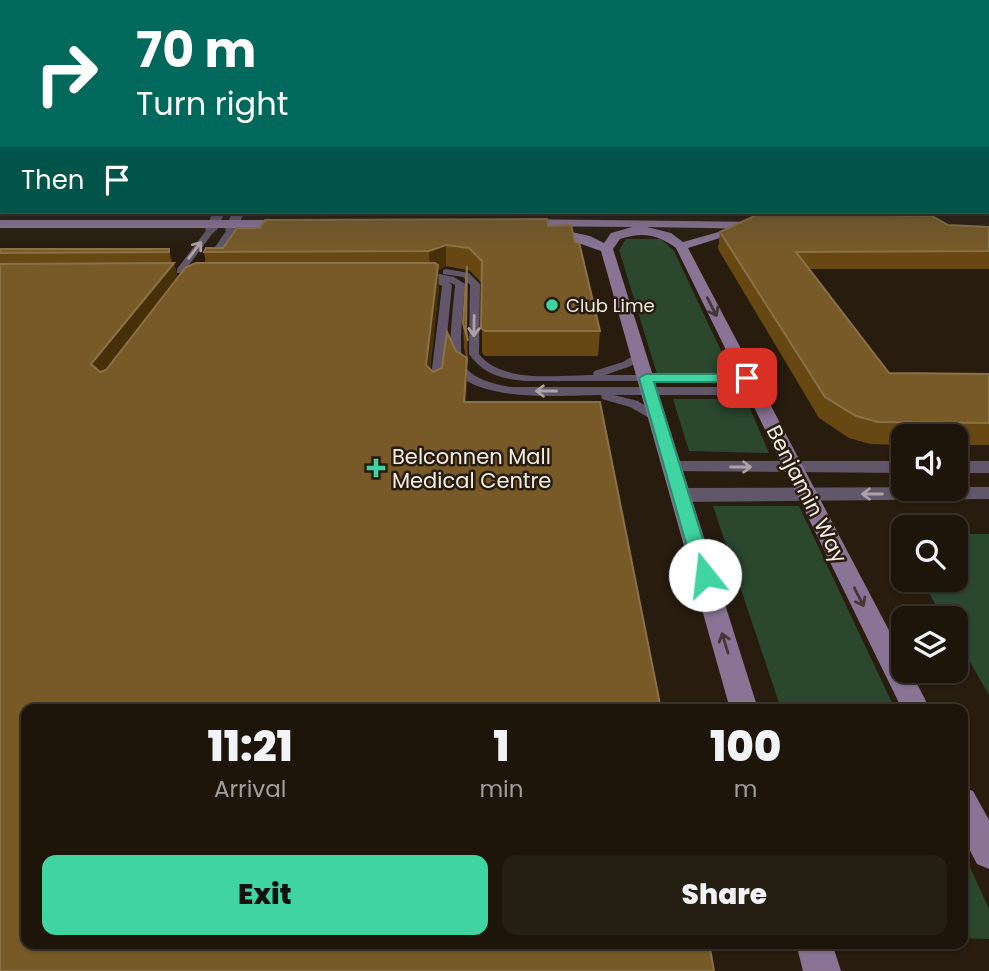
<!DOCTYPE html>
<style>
body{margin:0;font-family:Poppins,sans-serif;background:#251e13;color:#f1f3f6;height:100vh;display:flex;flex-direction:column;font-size:26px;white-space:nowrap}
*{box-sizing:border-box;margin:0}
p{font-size:23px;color:#a09f9c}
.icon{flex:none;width:38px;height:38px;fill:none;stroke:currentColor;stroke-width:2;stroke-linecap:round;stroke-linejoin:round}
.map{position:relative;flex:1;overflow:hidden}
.side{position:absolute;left:21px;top:704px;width:947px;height:245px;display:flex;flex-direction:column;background:#1d150a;border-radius:14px;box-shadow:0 2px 5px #0004,0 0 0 2px #3b342b}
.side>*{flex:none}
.banner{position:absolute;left:0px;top:0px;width:990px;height:214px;box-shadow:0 2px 5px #0004,0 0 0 2px #3b342b;background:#00695c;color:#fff;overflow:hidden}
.tools{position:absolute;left:891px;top:424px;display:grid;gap:14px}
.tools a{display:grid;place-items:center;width:77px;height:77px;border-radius:14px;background:#1d150a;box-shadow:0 2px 5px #0004,0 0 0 2px #3b342b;font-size:35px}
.pin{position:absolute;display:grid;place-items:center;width:60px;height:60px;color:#fff;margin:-30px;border-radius:14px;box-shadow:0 4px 10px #0006}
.me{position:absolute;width:77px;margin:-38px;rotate:344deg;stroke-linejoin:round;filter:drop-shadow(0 0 5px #0008)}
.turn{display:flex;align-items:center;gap:24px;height:147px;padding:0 21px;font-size:32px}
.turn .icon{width:91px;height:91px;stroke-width:2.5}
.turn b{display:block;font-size:49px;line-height:60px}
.then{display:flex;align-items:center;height:66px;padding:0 21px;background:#0003;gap:14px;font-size:26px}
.eta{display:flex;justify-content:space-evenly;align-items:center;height:119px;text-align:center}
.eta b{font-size:42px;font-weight:800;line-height:49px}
.action{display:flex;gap:14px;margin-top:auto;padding:14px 21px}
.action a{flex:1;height:80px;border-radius:14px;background:#40d4a2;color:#111;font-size:28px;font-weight:800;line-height:80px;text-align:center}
.action a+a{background:#251e13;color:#f1f3f6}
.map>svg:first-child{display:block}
.green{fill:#2b482f}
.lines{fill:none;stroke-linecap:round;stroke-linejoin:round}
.lane{fill:#62566a;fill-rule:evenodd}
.street{fill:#62566a;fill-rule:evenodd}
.secondary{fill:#897495;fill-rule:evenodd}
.wall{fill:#684812;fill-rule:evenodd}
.shaded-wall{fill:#472f07}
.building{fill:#775a28;stroke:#8b7146;stroke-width:2}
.oneway{stroke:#aca2a7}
.oneway2{stroke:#443636}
.route{fill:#40d4a2;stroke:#2a8a69;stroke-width:2}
.poi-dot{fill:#40d4a2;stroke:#271c0e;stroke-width:2.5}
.labels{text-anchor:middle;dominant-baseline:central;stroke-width:5;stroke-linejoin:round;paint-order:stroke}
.far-poi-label{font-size:18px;fill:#f5ede4;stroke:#271c0e;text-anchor:start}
.poi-label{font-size:21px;fill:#f5ede4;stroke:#271c0e;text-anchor:start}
.street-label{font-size:21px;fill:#f5ede4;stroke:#271c0e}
</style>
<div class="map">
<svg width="989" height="971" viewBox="0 0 989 971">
<rect width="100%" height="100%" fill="#271c0e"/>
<path class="green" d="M310 212H697L698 214 287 216 387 214Z
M626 239H661L674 251 732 374H657L619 250Z
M673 399H746L769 453 689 451Z
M713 506H799L895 709H781Z
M956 534H989V695L956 638V618H943L921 579H956Z
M963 852 989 909V939L963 938Z"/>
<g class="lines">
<path class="lane" d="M915 212H923L941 227 934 229Z
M208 228 215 230 183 273H177V269Z
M228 228 235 230 211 265H205L204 263Z
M446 269 469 273 480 284 479 354C502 384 560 375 593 375L594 371 623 362 639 352 645 355 631 366 605 375H747L753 378 747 381H525C501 379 483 374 469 354L470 285 463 277 443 274V270Z
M435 273 454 277 465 284C464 300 458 350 463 362 469 379 495 384 510 387H753L759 391 753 395H614L638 401 662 416 664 419 662 422 658 423 630 407 602 399 601 395C567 395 463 405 451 361 448 349 454 300 455 285L449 282 452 285 442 386 436 390 432 388 430 386 442 286C434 280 424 285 416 279Z"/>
<path class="street" d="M213 212H225L217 230 211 234 205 230Z
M232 212H244L237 230 231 234 225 230Z
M672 461H903V473L665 471 662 467Z
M956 461H989V473H956Z
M956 487H989V499L681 502 670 495 681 488Z"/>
<path class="secondary" d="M0 154 2 155V161L0 160Z
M0 204H2L0 211Z
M516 219 772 222 774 225 768 229 647 227 671 233 683 242 733 228 739 232 688 248 903 657V670H910L930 709H902L676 248C657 234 642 232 620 239L613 249 758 709H730L601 251 547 232 553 228 590 236 604 243 611 233 632 227 520 226 514 222Z
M0 220H292L298 224 292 228H0Z
M962 787 973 791 989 820V869L977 864 962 835Z
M796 943H832L841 971H803Z"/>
</g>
<path class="wall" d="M0 113H2V128H0Z
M735 212H904L903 216 948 225 989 227V269H809L889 373 989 374V445H956V436H903V445L870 444 849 438 819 418 718 249 720 232 759 214Z
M548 226 600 331 598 356H485L482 353V283L469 270H467V335L468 366 467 360 466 402 0 971V249H169L172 263H174L178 278 206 263 204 252 223 248ZM446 266 467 270 463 323 464 347 466 358 433 372 430 369 439 287 438 270Z"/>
<path class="shaded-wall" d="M446 245V266L438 270 439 287 427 391 426 365 430 273 429 251Z
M169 249 173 264 174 263 180 285 100 389 91 364 172 265Z
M467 266V337L466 334Z
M467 358V383L465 429 464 402Z"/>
<path class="building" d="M761 213 932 216 948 225 989 227V251L796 252 889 373 989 374V423L878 422 856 416 825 397 720 232Z
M547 219 548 226 571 225 575 242H579L600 331H485L481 328 482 261 469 248 446 245 429 251 204 252 206 248H223L237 228H260L265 220Z
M0 249H169V252L0 253Z
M174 263 91 364 100 372 106 370 186 267 196 263H435L438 265 426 365 433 372 442 368 447 332 456 351 467 358 464 402H600L661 709H26V943H709L714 971H0V264Z
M467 266 466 330 468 341 463 323Z"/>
<defs><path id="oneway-shaft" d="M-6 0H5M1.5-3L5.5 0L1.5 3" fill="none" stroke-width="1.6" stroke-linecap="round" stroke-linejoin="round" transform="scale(1.75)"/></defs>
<g class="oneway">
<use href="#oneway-shaft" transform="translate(195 250) rotate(-53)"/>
<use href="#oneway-shaft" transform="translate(474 326) rotate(91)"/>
<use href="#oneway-shaft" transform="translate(546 391) rotate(180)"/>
<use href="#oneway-shaft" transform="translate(741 467)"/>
<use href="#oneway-shaft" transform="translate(872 494) rotate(180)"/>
</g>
<g class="oneway2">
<use href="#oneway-shaft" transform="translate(712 307) rotate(63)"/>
<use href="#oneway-shaft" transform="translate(859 597) rotate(63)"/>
<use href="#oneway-shaft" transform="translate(725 643) rotate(-107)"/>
</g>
<linearGradient id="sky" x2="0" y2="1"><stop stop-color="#150f08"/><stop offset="0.45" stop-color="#414041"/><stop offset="1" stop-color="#414041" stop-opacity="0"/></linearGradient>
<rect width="989" height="249" fill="url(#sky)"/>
<path class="route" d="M646 374H747L753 378 747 382H654L714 575 711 580 705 582 695 575 639 378Z"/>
<g class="poi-dot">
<circle cx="552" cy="305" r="7"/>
<path d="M372.5 457.5h7v7h7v7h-7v7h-7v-7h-7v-7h7z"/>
</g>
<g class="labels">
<g class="far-poi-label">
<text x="566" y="305">Club Lime</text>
</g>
<g class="poi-label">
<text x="392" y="456">Belconnen Mall<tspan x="392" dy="24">Medical Centre</tspan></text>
</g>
<g class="street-label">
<text transform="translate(807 494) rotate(63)">Benjamin Way</text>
</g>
</g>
</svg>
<div class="tools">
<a><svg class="icon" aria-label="sound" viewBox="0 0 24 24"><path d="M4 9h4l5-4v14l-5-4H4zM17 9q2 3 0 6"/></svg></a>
<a><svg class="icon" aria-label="search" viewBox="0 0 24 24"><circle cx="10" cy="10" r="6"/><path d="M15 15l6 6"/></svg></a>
<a><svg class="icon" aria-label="layers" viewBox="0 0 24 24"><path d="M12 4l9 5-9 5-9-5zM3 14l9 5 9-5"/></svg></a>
</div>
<div class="pin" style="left:747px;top:378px;background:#d93025"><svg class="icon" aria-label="arrive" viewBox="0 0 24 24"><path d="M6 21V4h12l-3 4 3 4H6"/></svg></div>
<svg class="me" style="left:705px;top:575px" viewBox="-20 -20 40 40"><circle r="19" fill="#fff"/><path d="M0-13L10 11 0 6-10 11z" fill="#40d4a2"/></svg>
<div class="banner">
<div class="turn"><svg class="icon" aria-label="right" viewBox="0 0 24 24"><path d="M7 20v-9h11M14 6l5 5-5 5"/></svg><div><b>70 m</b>Turn right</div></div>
<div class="then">Then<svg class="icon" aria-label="arrive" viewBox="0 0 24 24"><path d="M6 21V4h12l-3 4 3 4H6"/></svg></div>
</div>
<section class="side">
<div class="eta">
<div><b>11:21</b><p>Arrival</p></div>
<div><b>1</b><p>min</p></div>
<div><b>100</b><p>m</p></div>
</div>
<div class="action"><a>Exit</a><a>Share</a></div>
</section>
</div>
